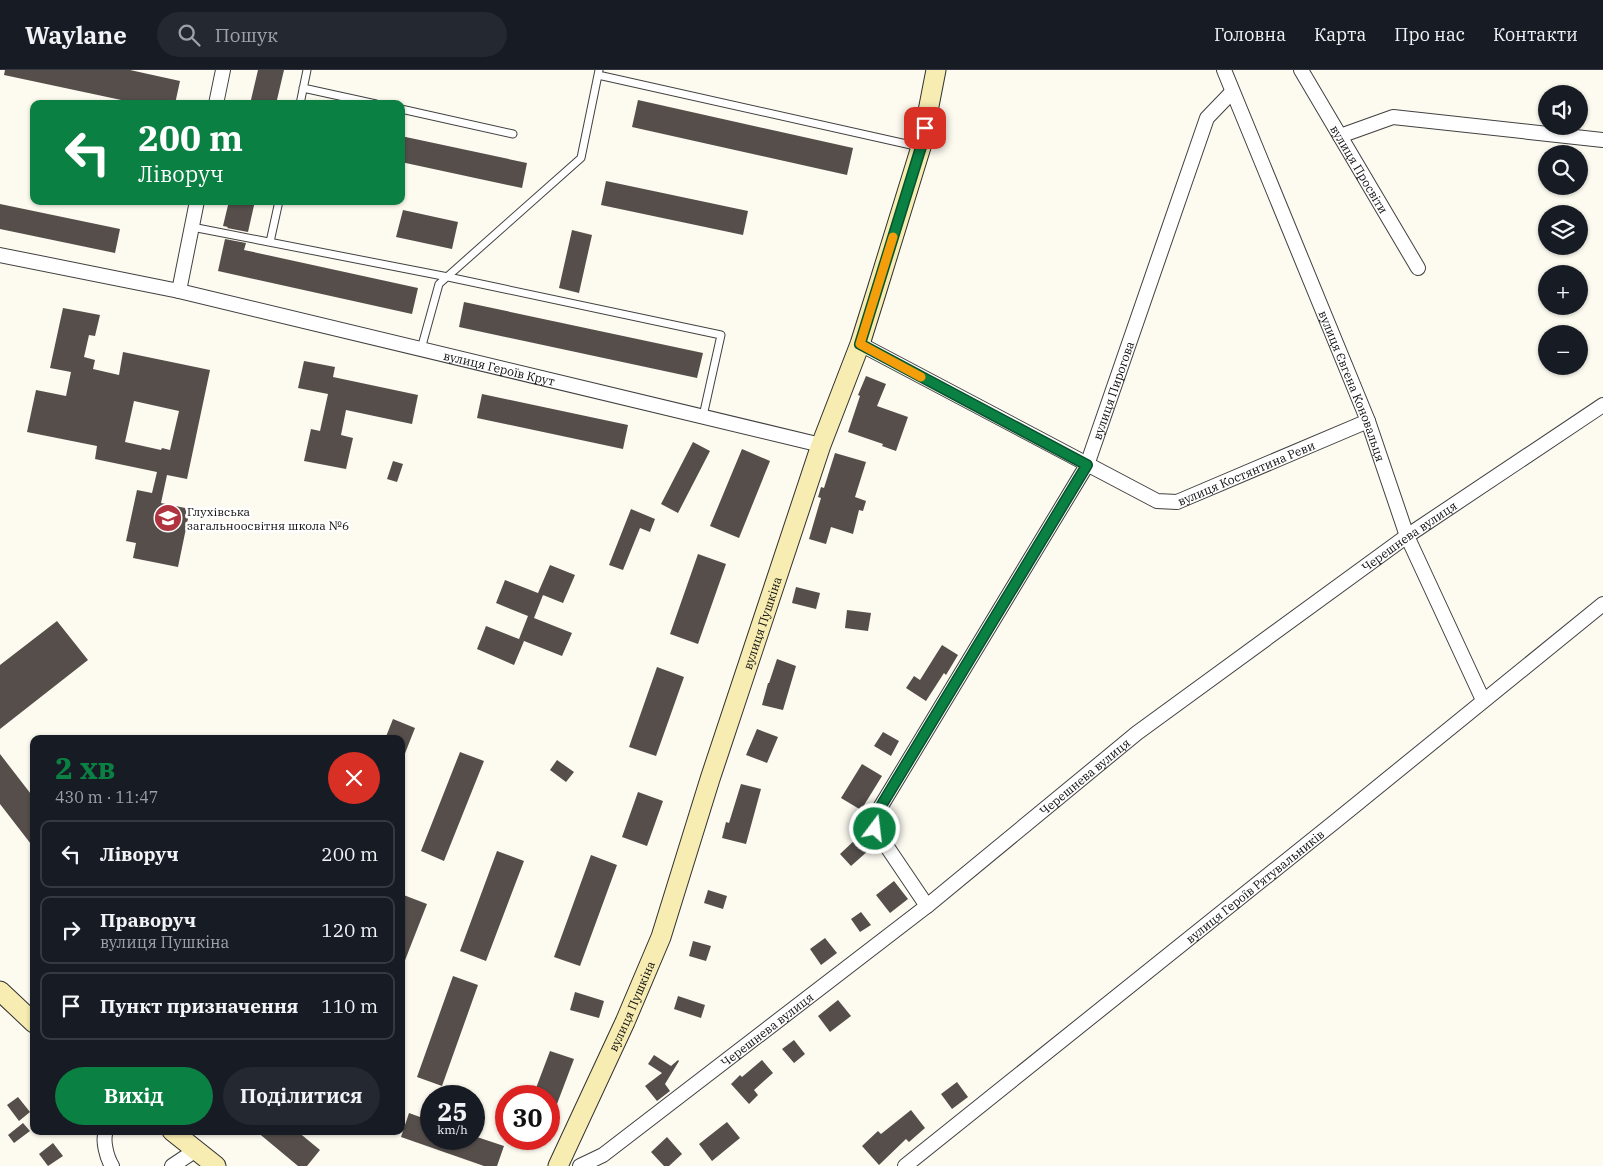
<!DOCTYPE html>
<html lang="uk">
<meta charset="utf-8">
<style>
body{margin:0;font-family:"IBM Plex Serif",serif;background:#242831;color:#f1f3f6;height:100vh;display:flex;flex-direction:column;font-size:19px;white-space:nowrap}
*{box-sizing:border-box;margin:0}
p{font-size:16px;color:#9ea1a6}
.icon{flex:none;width:28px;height:28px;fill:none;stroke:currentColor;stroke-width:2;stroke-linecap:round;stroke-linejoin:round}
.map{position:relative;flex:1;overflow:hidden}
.drawer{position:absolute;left:30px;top:665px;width:375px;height:400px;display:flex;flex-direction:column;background:#171b24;border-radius:10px;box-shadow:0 1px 4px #0004}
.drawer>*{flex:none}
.hud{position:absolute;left:30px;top:30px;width:375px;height:105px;border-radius:10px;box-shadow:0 1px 4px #0004;background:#0b8043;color:#fff;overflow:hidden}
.fabs{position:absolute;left:1538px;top:15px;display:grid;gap:10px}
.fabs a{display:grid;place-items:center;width:50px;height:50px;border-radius:50%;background:#171b24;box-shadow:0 1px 4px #0004;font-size:25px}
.speed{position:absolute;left:420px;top:1015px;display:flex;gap:10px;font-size:25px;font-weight:700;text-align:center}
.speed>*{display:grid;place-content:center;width:65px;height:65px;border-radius:50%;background:#171b24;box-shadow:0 1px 4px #0004;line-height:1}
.speed small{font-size:12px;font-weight:400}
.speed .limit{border:8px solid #d22;background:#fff;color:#111}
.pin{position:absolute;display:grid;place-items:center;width:42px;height:42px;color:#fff;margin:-21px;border-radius:10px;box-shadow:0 2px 8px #0006}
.me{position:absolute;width:55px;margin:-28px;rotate:15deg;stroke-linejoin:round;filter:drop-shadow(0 0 4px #0008)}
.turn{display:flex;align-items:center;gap:18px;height:105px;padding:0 25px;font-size:22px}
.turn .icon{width:65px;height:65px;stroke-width:2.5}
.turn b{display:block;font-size:35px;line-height:42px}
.round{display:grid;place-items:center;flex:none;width:52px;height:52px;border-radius:26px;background:#242831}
.head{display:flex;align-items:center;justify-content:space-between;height:85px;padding:0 25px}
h1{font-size:30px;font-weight:700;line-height:38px;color:#0b8043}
.action{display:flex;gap:10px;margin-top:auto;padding:10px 25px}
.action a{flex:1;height:58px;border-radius:30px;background:#0b8043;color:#fff;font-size:20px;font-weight:700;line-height:58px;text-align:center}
.action a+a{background:#242831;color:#f1f3f6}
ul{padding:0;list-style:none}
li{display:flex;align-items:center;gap:15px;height:68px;margin:0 10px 8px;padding:0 15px;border:2px solid #363941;border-radius:10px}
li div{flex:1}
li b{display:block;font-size:19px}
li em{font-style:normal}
header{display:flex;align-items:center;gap:30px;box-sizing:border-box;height:70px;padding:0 25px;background:#171b24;border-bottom:1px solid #363941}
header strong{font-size:24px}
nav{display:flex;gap:28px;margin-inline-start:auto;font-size:18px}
.search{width:350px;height:45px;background:#242831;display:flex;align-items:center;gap:12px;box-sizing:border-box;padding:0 18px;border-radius:28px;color:#9ea1a6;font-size:19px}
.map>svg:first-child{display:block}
.building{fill:#554e4b;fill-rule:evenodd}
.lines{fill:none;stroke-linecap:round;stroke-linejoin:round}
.lane-casing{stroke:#414141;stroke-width:9}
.street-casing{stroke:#414141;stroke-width:16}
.secondary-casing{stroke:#303030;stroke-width:21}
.lane{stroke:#fff;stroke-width:7}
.street{stroke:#fff;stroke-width:14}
.secondary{stroke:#f7ecb2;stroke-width:19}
.route-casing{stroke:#07532c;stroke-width:12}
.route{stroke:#0b8043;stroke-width:9}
.slow{stroke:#f59e0b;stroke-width:9}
.labels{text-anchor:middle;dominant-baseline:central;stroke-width:5;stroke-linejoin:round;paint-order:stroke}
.street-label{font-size:12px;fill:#0e0e0e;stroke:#fff}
.poi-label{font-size:12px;fill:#0e0e0e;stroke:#fff;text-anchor:start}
</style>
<header>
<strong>Waylane</strong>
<div class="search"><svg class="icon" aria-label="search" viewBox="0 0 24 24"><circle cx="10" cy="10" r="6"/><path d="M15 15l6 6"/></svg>Пошук</div>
<nav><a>Головна</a><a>Карта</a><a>Про нас</a><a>Контакти</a></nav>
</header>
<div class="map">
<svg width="1603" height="1096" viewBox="0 0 1603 1096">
<rect width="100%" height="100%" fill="#fdfaf0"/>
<path class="building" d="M5 0H130L180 11 175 34H140L4 5Z
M258 0H284L276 34H250Z
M638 30 853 78 847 105 632 57Z
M401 66 527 93 522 118 401 92Z
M606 111 748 141 743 165 601 135Z
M229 131H255L248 162 227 158 228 157 223 156Z
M0 134 120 159 115 183 0 159Z
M403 140 458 152 452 179 396 167Z
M572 160 592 165 579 223 559 218Z
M225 169 246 173 244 180 418 218 412 244 218 201Z
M464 232 703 283 697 308 459 257Z
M63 238 100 245 95 266 89 265 84 287 95 290 93 299 119 305 123 282 210 300 187 409 167 405 161 433 190 439 178 497 133 488 136 473 126 471 137 420 152 423 157 402 95 389 97 376 27 362 36 320 66 326 71 302 50 298ZM134 331 179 341 170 380 162 378 161 380 125 372Z
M304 291 335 297 333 307 418 325 412 354 346 340 341 365 353 368 346 399 304 391 311 359 320 361 328 324 298 318Z
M866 306 886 314 877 336 908 347 896 381 882 376 883 374 848 362 860 326 858 325Z
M482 324 628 355 623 379 477 348Z
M693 372 710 381 678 443 661 434Z
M742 379 770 391 739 468 710 456Z
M835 383 866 392 855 427 866 431 863 441 859 440 853 464 831 457 826 474 809 469 821 428 818 427 821 417 824 418Z
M393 391 403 394 397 412 387 409Z
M631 439 655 449 650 462 640 458 623 500 609 495Z
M698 484 726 494 698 574 670 564Z
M550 495 575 505 563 533 538 523Z
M505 510 543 525 534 548 572 563 562 586 519 569 528 546 496 533Z
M796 517 820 523 816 539 792 533Z
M847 540 871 543 868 561 845 558Z
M57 551 88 590 0 659V595Z
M486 556 524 571 514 595 477 579Z
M942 575 958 585 946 605 944 603 926 631 906 618 914 606 920 610Z
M777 589 796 596 783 640 762 635 768 613H769Z
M657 597 684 607 656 686 629 677Z
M393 649 415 658 402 691 401 669H385Z
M757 659 778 667 767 693 746 685Z
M883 662 899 671 891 686 874 676Z
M460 682 484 691 444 791 421 781Z
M0 684 34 728V778L0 734Z
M557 690 574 702 566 712 550 700Z
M862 694 882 706 861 740 841 728Z
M741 714 761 719 746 774 722 768 726 752 729 753Z
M638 722 663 731 647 776 622 767Z
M858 767 869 780 851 796 840 784Z
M497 781 524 791 486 891 460 881Z
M591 785 617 795 580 896 554 887Z
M894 811 908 829 890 843 876 825Z
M708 820 727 826 723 839 704 833Z
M401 824 427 834 402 898 401 897Z
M861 842 871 855 860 862 851 849Z
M825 868 837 883 821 895 810 879Z
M693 871 711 876 706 891 689 886Z
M453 906 478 915 442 1016 417 1007Z
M575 922 604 931 599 948 570 940Z
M678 926 705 935 701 948 674 939Z
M838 930 851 946 830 962 818 946Z
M794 970 805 984 794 993 782 979Z
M550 981 574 989 557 1034 549 1030V1026H533Z
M654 985 671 996 678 990 679 991 665 1014 670 1021 657 1031 645 1016 662 1003 648 994Z
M762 990 773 1003 754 1020 758 1025 749 1034 731 1014 740 1005 742 1007Z
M957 1012 968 1027 952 1039 941 1024Z
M18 1027 30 1042 19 1051 7 1035Z
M911 1040 925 1058 909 1072 906 1069 879 1095 862 1076 878 1061 881 1064Z
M409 1043 431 1051V1069H474V1066L504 1076 497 1096H484L401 1067Z
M727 1052 740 1068 712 1091 699 1074Z
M23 1053 30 1061 14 1073 8 1065Z
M256 1061H297L320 1080 307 1096H298Z
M667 1067 682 1084 669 1096H664L651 1082Z
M53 1073 63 1086 48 1096 39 1084Z"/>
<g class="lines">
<defs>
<path id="lane" d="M598 5 920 77
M303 18 376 34
M300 34 307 0
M401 39 513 64
M192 157 448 207 721 265 703 346
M270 172 279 131
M421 279 439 214 581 88 599 0"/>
<g id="street">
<path id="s1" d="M1224 0 1368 351 1407 466 1483 630"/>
<path id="s2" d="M1301 0 1418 198"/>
<path d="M216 34 223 0"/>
<path d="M1340 66 1393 47 1603 70"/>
<path id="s3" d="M0 185 179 221 821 375"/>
<path d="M179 221 197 131"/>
<path id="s4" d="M860 274 1157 431 1177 432 1368 351"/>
<path id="s5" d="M927 836 875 759V746L1087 395 1207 48 1232 22"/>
<path d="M106 1061C102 1070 107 1088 112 1096"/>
<path d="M172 1096 196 1080"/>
<path id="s6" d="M580 1096 603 1085 927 836 1137 663 1407 466 1603 335"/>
<path id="s7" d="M905 1096 1337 750 1603 534"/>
</g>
<g id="secondary">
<path d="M0 921 34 953"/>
<path d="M172 1061 216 1096"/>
<path id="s8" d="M558 1096 625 952 661 867 710 709 821 375 860 274 876 223 921 77 936 0"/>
</g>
</defs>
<use href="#lane" class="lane-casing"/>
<use href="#street" class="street-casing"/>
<use href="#secondary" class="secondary-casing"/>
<use href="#lane" class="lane"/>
<use href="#street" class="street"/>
<use href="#secondary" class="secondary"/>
</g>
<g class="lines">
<defs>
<path id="route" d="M875 759V746L1087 395 860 274 921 77 925 58"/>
</defs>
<use href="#route" class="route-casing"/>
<use href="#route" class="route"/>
<path class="slow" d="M893 167 860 274 921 307"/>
</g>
<defs>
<symbol id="school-disc" viewBox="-11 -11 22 22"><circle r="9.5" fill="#af3440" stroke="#fff"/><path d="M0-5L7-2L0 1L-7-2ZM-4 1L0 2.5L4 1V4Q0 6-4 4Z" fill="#fff"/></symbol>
</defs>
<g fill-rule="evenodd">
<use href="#school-disc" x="152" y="432" width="32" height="32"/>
</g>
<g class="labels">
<g class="street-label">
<text stroke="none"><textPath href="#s2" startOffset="115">вулиця Просвіти</textPath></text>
<text stroke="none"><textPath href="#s3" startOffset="512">вулиця Героїв Крут</textPath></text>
<text stroke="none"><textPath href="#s1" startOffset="341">вулиця Євгена Коновальця</textPath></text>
<text stroke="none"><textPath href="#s5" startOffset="595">вулиця Пирогова</textPath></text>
<text stroke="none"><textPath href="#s4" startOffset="431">вулиця Костянтина Реви</textPath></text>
<text stroke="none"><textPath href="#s6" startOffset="1042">Черешнева вулиця</textPath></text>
<text stroke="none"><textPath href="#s8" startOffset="581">вулиця Пушкіна</textPath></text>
<text stroke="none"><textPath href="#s6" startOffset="638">Черешнева вулиця</textPath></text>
<text stroke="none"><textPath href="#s7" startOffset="448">вулиця Героїв Рятувальників</textPath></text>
<text stroke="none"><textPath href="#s8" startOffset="176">вулиця Пушкіна</textPath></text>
<text stroke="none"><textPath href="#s6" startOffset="232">Черешнева вулиця</textPath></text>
</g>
<g class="poi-label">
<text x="187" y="441">Глухівська<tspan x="187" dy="14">загальноосвітня школа №6</tspan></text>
</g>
</g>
</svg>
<div class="fabs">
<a><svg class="icon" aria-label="sound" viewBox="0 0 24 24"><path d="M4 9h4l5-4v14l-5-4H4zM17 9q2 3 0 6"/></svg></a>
<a><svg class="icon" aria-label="search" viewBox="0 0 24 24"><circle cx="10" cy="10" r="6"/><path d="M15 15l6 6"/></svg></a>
<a><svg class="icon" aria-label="layers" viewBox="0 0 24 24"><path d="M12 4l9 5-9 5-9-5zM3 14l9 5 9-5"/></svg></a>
<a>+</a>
<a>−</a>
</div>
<div class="speed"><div>25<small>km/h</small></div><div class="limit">30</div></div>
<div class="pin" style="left:925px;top:58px;background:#d93025"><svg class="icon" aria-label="arrive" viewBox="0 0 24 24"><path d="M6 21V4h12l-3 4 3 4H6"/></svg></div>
<svg class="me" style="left:875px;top:759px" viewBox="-20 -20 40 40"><circle r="17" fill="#0b8043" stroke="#fff" stroke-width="3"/><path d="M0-11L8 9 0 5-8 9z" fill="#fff"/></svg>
<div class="hud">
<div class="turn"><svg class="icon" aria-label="left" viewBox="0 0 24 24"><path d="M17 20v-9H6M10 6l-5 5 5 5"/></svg><div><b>200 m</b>Ліворуч</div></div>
</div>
<section class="drawer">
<div class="head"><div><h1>2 хв</h1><p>430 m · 11:47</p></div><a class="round" style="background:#d93025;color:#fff"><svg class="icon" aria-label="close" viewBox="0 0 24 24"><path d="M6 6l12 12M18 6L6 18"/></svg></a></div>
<ul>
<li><svg class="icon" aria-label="left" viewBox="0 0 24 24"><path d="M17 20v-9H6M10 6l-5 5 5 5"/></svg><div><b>Ліворуч</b></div><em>200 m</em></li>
<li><svg class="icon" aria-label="right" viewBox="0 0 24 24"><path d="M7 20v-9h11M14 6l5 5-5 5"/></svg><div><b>Праворуч</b><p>вулиця Пушкіна</p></div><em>120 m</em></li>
<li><svg class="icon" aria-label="arrive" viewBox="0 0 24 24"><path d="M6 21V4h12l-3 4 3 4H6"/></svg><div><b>Пункт призначення</b></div><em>110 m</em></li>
</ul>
<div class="action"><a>Вихід</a><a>Поділитися</a></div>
</section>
</div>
